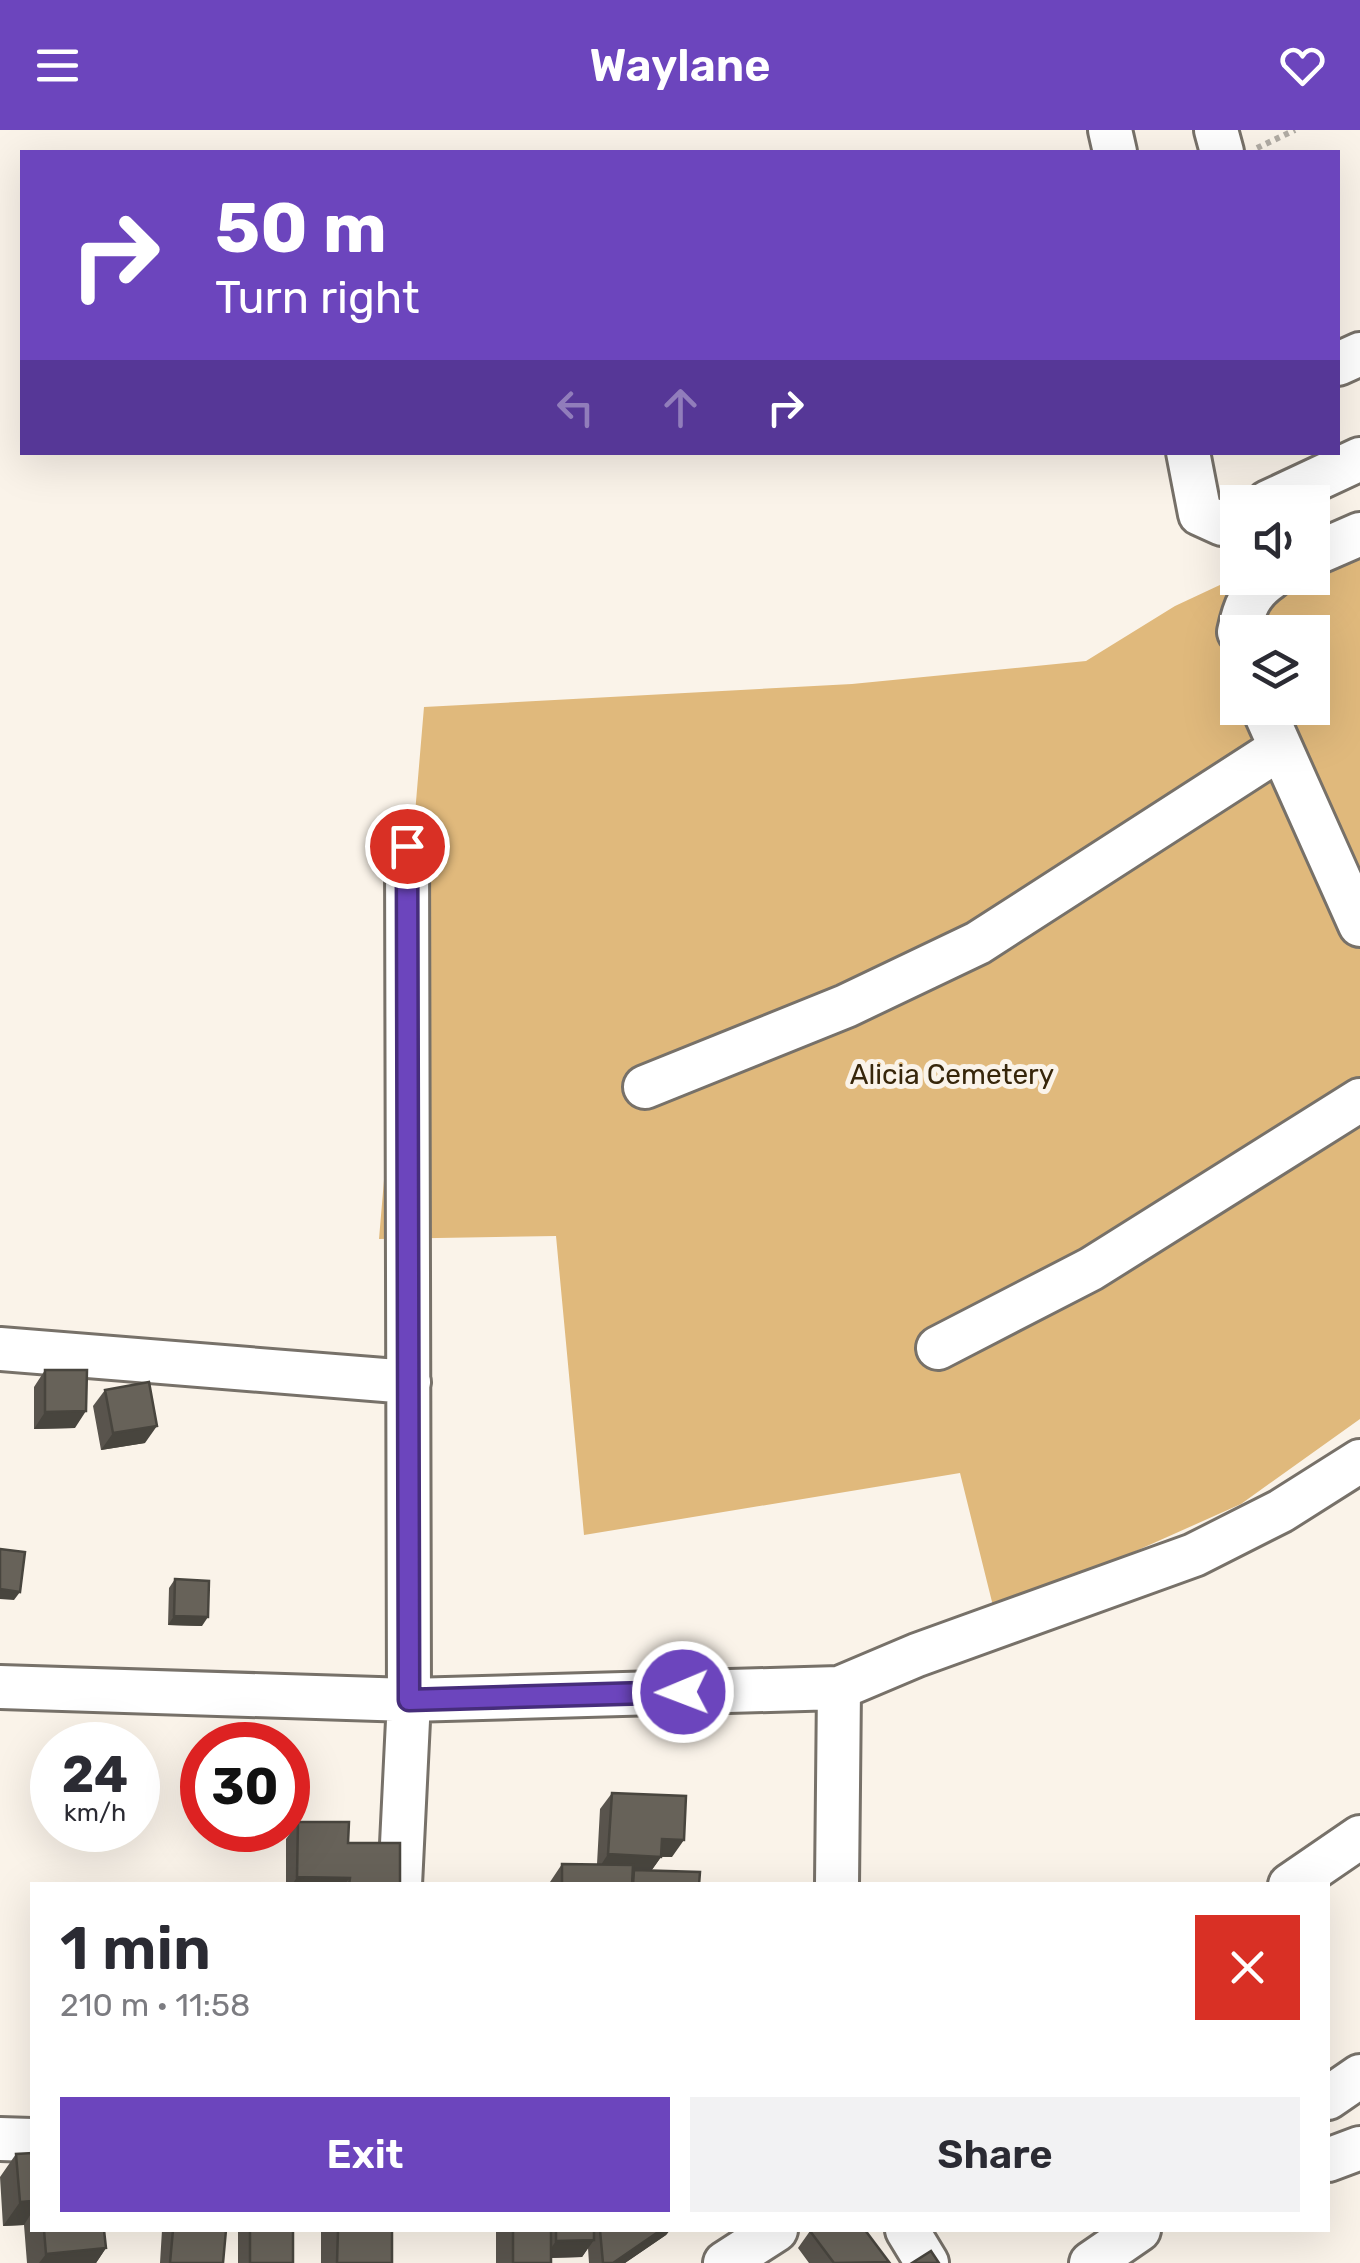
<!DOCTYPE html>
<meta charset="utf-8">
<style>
body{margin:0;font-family:Rubik,sans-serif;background:#f2f2f3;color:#2b2b33;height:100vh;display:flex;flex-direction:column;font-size:38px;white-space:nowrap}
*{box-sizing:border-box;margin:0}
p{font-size:32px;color:#7c7c81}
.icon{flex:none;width:55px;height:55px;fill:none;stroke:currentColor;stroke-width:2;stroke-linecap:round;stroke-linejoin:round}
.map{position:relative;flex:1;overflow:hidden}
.sheet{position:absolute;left:30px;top:1752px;width:1300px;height:350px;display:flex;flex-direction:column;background:#fff;border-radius:0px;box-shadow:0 10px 40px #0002}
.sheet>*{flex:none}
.hud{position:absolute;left:20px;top:20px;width:1320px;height:305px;border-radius:0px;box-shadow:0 10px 40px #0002;background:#6c45bd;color:#fff;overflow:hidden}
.controls{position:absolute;left:1220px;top:355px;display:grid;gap:20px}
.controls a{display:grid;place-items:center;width:110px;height:110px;border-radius:0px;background:#fff;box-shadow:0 10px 40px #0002;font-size:50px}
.speed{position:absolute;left:30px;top:1592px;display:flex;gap:20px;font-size:50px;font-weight:700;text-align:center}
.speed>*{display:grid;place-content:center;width:130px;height:130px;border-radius:50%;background:#fff;box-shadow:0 10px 40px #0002;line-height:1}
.speed small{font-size:25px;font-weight:400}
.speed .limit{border:15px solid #d22;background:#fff;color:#111}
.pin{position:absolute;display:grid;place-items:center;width:85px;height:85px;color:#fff;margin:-42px;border:5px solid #fff;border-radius:50%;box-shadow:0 2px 10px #0007}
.me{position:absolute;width:110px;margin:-55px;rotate:269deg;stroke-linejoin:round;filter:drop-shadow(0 0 8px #0008)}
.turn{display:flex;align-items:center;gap:35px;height:210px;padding:0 30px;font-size:45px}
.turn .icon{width:130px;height:130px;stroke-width:2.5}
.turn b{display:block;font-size:70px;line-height:85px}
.lanes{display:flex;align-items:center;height:95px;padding:0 30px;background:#0003;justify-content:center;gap:50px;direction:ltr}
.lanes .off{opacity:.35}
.round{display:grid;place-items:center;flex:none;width:105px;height:105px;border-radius:0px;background:#f2f2f3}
.head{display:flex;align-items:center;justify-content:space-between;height:170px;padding:0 30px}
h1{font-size:60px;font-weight:600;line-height:75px}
.primary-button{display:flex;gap:20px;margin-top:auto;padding:20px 30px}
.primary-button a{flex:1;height:115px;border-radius:0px;background:#6c45bd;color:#fff;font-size:40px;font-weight:600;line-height:115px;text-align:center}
.primary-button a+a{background:#f2f2f3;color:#2b2b33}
header{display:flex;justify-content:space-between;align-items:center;height:130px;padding:0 30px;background:#6c45bd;color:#fff;font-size:45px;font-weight:600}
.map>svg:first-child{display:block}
.green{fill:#e0b97c;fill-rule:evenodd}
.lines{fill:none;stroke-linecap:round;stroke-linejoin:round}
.minor-casing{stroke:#777169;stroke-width:48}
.path{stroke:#b1aca4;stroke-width:6;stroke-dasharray:5 5;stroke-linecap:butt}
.minor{stroke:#fff;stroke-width:42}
.wall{fill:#59544d}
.shaded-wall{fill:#48453e}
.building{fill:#676259;stroke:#48453e;stroke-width:2.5}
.route-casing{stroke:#462d7b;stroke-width:25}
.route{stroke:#6c45bd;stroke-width:18}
.labels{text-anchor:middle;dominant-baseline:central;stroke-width:10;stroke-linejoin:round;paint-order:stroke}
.park-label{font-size:28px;fill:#37260a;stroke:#faf3e9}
</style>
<header><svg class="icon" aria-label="menu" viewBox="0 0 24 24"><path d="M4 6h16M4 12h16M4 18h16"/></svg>Waylane<svg class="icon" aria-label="heart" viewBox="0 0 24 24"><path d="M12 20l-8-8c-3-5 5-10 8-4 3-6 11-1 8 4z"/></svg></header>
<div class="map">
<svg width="1360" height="2133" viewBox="0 0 1360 2133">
<rect width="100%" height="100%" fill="#faf3e9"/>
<path class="green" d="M1360 390V1289L1241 1374 995 1484 960 1343 584 1405 556 1106 379 1109 424 577 852 554 1086 531 1175 476 1237 447 1312 448 1313 412ZM1238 502H1312V578H1238Z"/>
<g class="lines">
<defs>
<path id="minor" d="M1110 0 1115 22
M1216 0 1222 22
M1338 234 1360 224
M1188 322 1200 384 1222 394 1238 386
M1268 372 1360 329
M1312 425 1360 404
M1239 502C1244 478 1250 462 1271 448
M1263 578 1360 795
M645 957 846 876 978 813 1279 619
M938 1218 1091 1139 1360 970
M0 1219 409 1252
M0 1557 409 1570 839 1558 917 1525 1194 1425 1281 1381 1360 1331
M400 1755 409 1570 407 716
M837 1755 839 1558
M1290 1755 1360 1707
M1328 1968 1360 1946
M0 2009 32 2010
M1328 2030 1360 2018
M907 2100 927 2133
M725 2133 776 2100
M1091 2133 1139 2100"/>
</defs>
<use href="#minor" class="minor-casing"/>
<path class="path" d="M1257 18 1295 0"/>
<use href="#minor" class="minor"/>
</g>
<path class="wall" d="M45 1240 75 1298 34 1299V1257Z
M105 1260 145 1313 101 1320 93 1276Z
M175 1449 202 1496 168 1495 169 1458Z
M612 1663 672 1727H661L651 1741 699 1755H548L562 1734H597L600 1679Z
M298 1692 348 1713 400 1755H286V1709Z
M32 2023V2100H104L106 2118 96 2133H27L24 2095 3 2096 0 2047 16 2024Z
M162 2100H226L223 2133H160Z
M238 2100H293V2133H238Z
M321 2100H392V2133H321Z
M496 2100H670L666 2105 625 2133H589L588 2118 582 2127 551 2128V2133H496Z
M810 2101 888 2133H809L798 2118Z"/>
<path class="shaded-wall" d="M86 1281 75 1298 34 1299 45 1282Z
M157 1296 145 1313 101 1320 113 1303Z
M0 1459 20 1462 14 1470 0 1469Z
M174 1486 208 1487 202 1496 168 1495Z
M662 1709 684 1710 672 1727 650 1726Z
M608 1724 661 1727 649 1744 597 1741Z
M297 1747 350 1748 344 1755H292Z
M32 2071V2082L24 2095 3 2096 20 2072Z
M661 2100H670L666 2105 625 2133H613Z
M594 2110 582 2127 544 2128 556 2111Z
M106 2118 96 2133H39L46 2124Z"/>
<path class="building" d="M45 1240H87L86 1281 45 1282Z
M149 1252 157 1296 113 1303 105 1260Z
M0 1419 25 1422 20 1462 0 1459Z
M175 1449 209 1451 208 1487 174 1486Z
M612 1663 686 1666 684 1710 662 1709 661 1727 608 1724Z
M298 1692H349L348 1713H400V1755H349L350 1748 297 1747Z
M562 1734 633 1735 632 1755H562Z
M634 1740 700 1742 699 1755H633Z
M32 2023V2071L20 2072 16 2024Z
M44 2100H104L106 2118 46 2124Z
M173 2100H226L223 2133H170Z
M250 2100H293V2133H250Z
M338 2100H392V2133H337Z
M513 2100H551V2133H513Z
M556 2100H594V2110L556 2111Z
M600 2100H661L613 2133H603Z
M812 2100H865L889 2132 834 2133 810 2101Z
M931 2121 939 2133H912Z"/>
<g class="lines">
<defs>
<path id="route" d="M407 716 409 1570 683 1562"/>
</defs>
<use href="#route" class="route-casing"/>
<use href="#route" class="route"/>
</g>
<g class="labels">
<g class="park-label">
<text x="952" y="944">Alicia Cemetery</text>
</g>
</g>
</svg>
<div class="controls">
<a><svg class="icon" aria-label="sound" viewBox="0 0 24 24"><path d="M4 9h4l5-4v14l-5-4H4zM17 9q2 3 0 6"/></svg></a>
<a><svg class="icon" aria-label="layers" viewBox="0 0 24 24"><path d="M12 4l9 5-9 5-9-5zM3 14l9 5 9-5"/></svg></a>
</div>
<div class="speed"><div>24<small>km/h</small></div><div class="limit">30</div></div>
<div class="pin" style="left:407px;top:716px;background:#d93025"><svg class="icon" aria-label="arrive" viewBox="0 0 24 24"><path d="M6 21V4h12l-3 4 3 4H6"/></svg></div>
<svg class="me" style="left:683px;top:1562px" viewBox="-20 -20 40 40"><circle r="17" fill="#6c45bd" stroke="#fff" stroke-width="3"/><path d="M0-11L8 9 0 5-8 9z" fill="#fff"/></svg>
<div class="hud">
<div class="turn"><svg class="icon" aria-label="right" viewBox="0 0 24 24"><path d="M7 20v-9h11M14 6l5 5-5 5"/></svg><div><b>50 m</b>Turn right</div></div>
<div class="lanes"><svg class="icon off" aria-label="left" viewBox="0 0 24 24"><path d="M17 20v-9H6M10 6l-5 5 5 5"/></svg><svg class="icon off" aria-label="ahead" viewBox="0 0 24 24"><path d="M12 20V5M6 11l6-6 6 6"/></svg><svg class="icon" aria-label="right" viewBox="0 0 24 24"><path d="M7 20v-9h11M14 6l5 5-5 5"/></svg></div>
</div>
<section class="sheet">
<div class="head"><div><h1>1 min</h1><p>210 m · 11:58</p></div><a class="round" style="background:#d93025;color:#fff"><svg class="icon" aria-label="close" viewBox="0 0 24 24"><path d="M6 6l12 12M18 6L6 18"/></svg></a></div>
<div class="primary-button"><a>Exit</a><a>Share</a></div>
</section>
</div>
